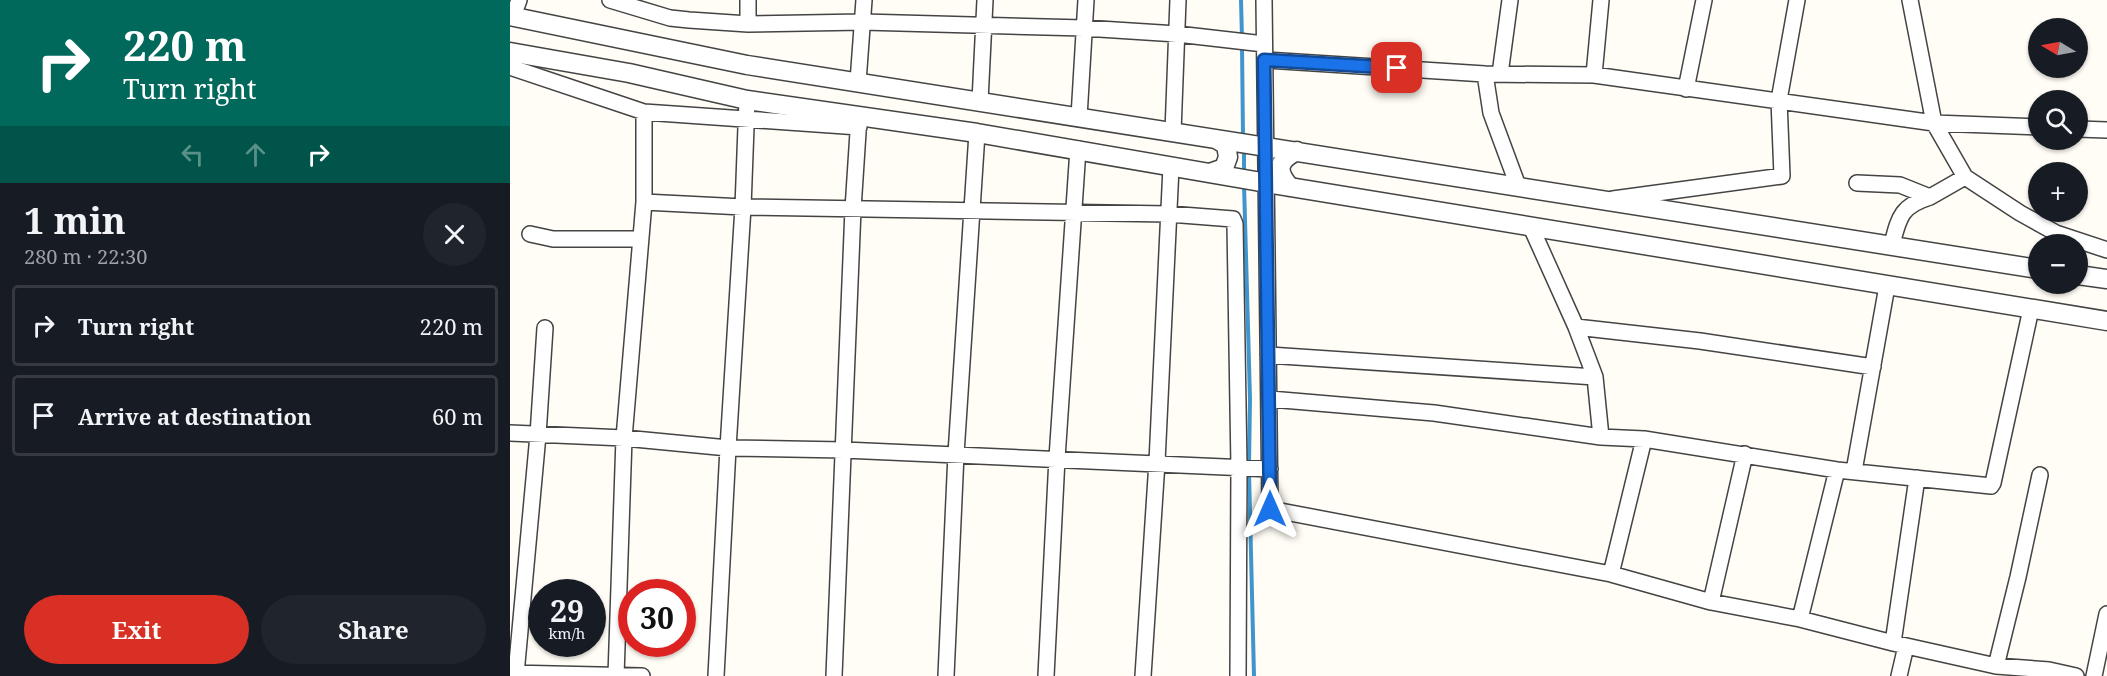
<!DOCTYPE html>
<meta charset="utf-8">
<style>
body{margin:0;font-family:"Noto Serif",serif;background:#20242c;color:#f1f3f6;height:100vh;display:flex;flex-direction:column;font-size:22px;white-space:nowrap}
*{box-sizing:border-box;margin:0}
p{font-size:20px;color:#9ea1a6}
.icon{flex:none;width:33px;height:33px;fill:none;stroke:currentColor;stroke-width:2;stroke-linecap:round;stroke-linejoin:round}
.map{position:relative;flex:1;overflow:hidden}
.sheet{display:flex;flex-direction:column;background:#171b24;width:510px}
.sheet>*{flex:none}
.hud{background:#00695c;color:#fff;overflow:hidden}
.needle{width:39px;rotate:280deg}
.tools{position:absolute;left:1518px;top:18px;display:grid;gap:12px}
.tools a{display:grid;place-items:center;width:60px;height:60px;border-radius:50%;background:#171b24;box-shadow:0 2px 4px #0004;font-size:30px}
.speed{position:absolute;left:18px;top:579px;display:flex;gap:12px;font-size:30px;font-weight:700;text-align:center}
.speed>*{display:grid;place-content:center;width:78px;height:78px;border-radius:50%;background:#171b24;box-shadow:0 2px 4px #0004;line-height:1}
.speed small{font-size:15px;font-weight:400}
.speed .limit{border:9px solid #d22;background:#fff;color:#111}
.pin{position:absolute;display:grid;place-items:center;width:51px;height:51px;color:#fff;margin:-26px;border-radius:12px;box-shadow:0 3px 9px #0006}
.me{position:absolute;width:66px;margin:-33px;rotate:0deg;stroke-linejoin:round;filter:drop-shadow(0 0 4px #0008)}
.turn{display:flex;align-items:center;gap:21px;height:126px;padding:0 24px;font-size:27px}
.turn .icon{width:78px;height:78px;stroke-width:2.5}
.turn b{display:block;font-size:42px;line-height:51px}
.lanes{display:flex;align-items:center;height:57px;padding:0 24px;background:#0003;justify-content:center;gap:30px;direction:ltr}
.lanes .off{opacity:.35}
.round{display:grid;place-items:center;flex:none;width:63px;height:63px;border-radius:32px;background:#20242c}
.summary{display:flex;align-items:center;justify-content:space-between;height:102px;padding:0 24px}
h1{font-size:36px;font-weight:700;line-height:45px}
.cta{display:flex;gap:12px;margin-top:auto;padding:12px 24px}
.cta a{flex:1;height:69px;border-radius:36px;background:#d93025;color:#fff;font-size:24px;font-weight:700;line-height:69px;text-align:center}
.cta a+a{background:#20242c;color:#f1f3f6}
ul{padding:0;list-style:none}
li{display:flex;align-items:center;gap:18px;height:81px;margin:0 12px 9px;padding:0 12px;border:3px solid #363941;border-radius:6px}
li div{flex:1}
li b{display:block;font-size:22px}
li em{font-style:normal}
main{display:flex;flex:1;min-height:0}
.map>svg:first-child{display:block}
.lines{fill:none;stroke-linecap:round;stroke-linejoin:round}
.stream{stroke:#3f96cf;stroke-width:4}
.minor-casing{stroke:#444;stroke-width:18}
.tertiary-casing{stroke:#444;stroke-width:21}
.minor{stroke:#fff;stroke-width:15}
.tertiary{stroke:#fff;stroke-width:18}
.route-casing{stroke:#114b97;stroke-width:15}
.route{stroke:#1a73e8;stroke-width:10}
</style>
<main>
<section class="sheet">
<div class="hud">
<div class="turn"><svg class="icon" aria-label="right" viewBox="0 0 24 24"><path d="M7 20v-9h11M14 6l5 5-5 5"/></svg><div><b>220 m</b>Turn right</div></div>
<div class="lanes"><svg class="icon off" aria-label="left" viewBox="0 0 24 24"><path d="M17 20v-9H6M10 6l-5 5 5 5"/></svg><svg class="icon off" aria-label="ahead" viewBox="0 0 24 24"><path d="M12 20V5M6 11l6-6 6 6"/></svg><svg class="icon" aria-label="right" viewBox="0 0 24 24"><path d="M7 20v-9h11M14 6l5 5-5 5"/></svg></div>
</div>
<div class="summary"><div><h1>1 min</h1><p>280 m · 22:30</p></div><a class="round"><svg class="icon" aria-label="close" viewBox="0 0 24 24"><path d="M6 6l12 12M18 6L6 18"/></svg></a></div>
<ul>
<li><svg class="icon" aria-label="right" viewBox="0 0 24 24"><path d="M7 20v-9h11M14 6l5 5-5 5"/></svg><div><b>Turn right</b></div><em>220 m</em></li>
<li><svg class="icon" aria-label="arrive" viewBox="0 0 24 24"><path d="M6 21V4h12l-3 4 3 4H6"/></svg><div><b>Arrive at destination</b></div><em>60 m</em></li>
</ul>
<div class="cta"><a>Exit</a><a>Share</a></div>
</section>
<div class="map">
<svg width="1597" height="676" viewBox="0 0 1597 676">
<rect width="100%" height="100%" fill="#fffdf5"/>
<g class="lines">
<path class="stream" d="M731 0 732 38
M732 46 733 137
M734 148V173
M734 184 740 399 739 464
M739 472 744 676"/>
<defs>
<path id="minor" d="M100 0 160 18 179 20 238 24 353 22 574 28 667 34 754 44
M754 0 760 509 1101 574 1201 602 1290 619 1383 643 1486 666 1539 670 1566 676
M1400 0 1424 123 1455 177 1510 213 1546 233 1597 250
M3 16 9 0
M238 24V0
M755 60 975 74 1084 75 1424 123 1528 127
M0 67 134 112 349 127
M975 74 981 113 1008 186
M990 74 1000 0
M1084 75 1091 0
M348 82 354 0
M1176 89 1194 0
M470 101 475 0
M569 117 576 0
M1568 129 1597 130
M663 132 668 0
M1347 183 1390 185 1420 197 1455 177
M1103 199 1272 176 1269 100 1287 0
M134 202 233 207 659 214 723 219 725 224 729 467 728 676
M1021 227 1066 327 1085 377 1091 437
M20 234 43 239H130
M1382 244C1389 217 1391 206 1420 197
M1066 327 1190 341 1363 367
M758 355 1085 377
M760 399 924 413 1091 437 1134 439 1327 470 1481 486 1483 483 1521 309
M0 433 114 438 218 448 334 450 760 469
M1344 471 1377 286
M1101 574 1134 439
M1201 602 1235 454
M1290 619 1327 470
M1383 643 1407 478
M1486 666 1508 577 1530 475
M0 673 132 676
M6 674 28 435 35 328
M106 676 114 438 134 202V112
M206 676 218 448 233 207 237 100
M324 676 343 209 349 117
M436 676 446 454 467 133
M536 676 547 458 568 149
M633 676 647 462 661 167
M1389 676 1396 646
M1584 676 1597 614"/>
<path id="tertiary" d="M0 16 237 65 1528 269
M0 52 119 73 237 100 467 133 780 187 1597 321
M700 173 714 168 718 157 716 145 706 139
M780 187C766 171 767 161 787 151
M1568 275 1597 279"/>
</defs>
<use href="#minor" class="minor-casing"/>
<use href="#tertiary" class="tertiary-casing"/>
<use href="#minor" class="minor"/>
<use href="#tertiary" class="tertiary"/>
</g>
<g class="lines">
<defs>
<path id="route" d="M760 509 754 60 887 68"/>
</defs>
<use href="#route" class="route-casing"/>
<use href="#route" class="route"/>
</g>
</svg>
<div class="tools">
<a><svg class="needle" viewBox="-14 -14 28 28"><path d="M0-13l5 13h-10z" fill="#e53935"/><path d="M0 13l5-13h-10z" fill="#9ea1a6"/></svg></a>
<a><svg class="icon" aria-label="search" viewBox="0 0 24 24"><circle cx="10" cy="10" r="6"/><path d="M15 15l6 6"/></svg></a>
<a>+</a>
<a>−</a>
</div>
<div class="speed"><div>29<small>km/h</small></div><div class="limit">30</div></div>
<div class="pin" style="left:887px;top:68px;background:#d93025"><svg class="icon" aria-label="arrive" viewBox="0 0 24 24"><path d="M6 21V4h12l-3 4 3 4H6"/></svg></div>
<svg class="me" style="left:760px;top:509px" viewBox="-20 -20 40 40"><path d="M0-17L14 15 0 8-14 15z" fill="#1a73e8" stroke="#fff" stroke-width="4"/></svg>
</div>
</main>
